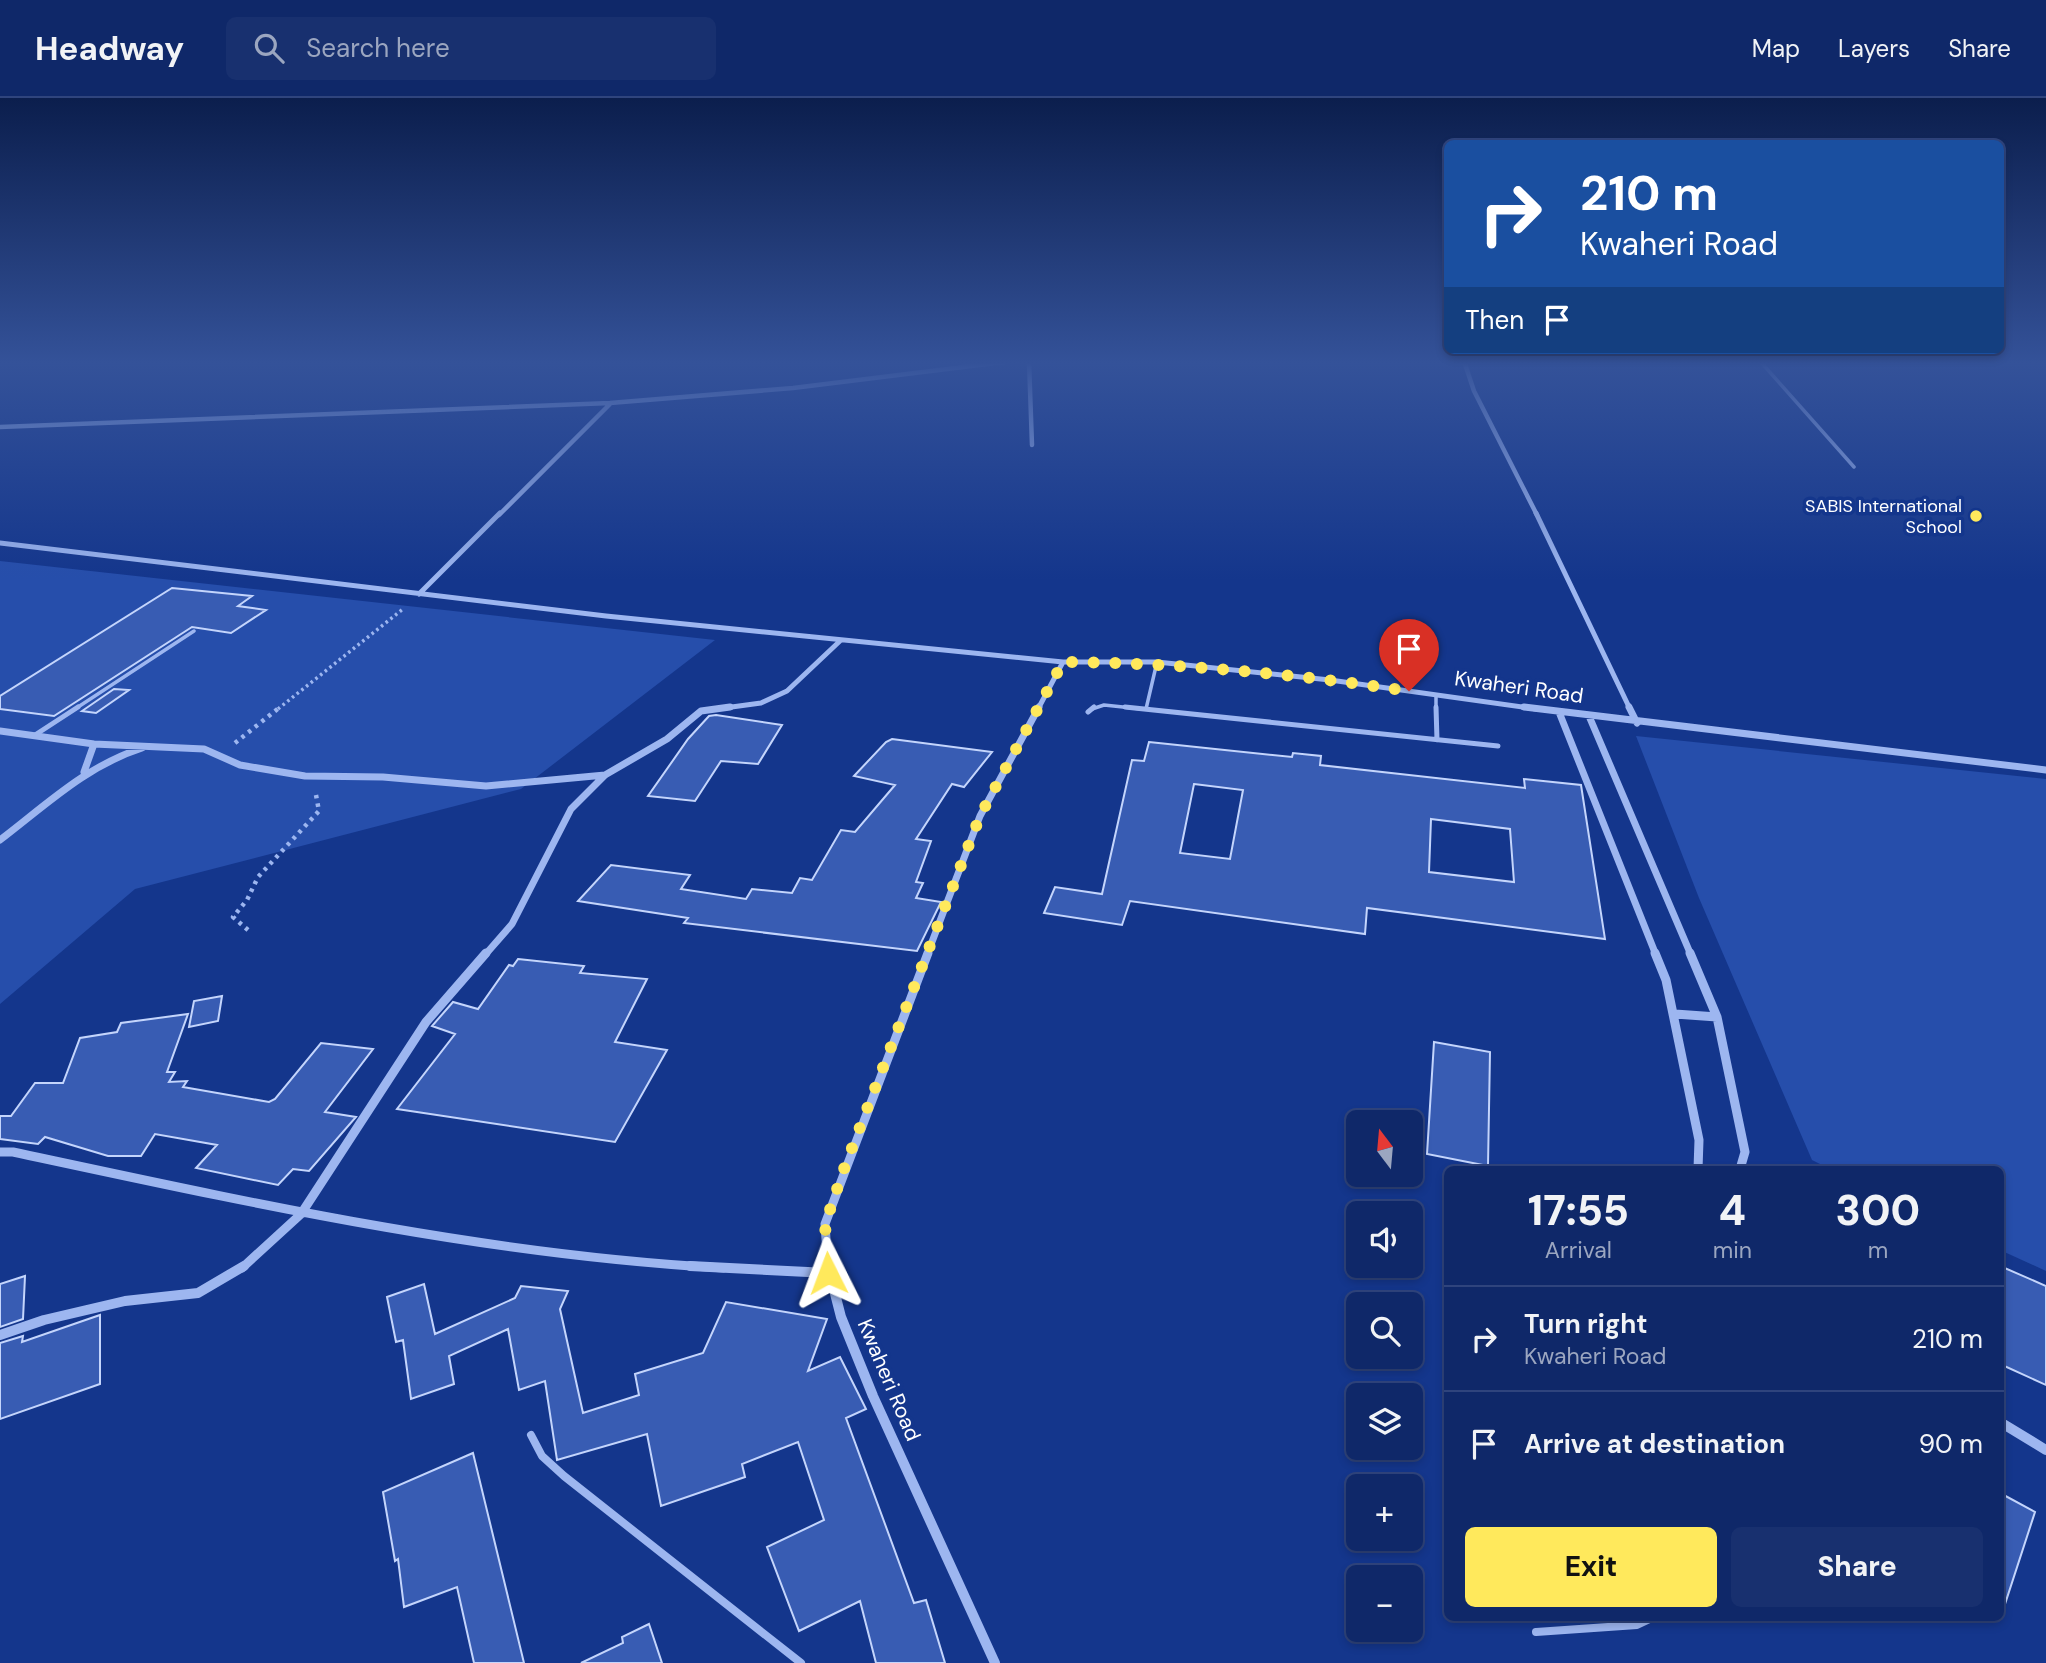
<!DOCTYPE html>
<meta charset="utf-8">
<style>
body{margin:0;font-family:"DM Sans",sans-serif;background:#18306f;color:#f1f3f6;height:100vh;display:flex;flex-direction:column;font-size:26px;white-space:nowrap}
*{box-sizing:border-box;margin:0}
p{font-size:23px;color:#9ba6c0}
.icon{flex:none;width:38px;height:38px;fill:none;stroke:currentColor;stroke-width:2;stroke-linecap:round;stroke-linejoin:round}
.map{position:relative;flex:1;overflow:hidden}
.sheet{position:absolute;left:1444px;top:1068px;width:560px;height:455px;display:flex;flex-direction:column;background:#0f2869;border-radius:10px;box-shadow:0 4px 10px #0003,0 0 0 2px #2f447d}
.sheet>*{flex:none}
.guide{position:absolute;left:1444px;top:42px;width:560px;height:214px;border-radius:10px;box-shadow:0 4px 10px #0003,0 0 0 2px #2f447d;background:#1a4fa0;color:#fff;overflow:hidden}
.needle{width:46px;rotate:344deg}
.tools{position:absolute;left:1346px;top:1012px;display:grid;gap:14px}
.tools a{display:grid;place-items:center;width:77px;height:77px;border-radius:10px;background:#0f2869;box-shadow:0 4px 10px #0003,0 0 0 2px #2f447d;font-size:35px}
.pin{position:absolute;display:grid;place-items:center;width:60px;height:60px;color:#fff;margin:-72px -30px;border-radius:50% 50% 50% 0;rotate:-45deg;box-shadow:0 0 7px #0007}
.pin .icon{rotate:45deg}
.me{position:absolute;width:77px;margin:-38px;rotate:357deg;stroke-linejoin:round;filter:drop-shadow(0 0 5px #0008)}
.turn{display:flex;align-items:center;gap:24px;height:147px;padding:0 21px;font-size:32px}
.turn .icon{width:91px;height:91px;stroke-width:2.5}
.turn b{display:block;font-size:49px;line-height:60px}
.then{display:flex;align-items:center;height:66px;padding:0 21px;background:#0003;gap:14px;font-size:26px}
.eta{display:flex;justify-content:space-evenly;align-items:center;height:119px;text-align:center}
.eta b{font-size:42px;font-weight:800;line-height:49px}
.primary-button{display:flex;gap:14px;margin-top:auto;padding:14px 21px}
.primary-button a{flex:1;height:80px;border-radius:10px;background:#ffe95c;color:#111;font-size:28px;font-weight:800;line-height:80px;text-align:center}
.primary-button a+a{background:#18306f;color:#f1f3f6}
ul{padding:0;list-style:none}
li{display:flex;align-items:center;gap:21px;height:105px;padding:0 21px;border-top:2px solid #2f447d}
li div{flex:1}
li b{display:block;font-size:26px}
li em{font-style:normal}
header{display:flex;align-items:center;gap:42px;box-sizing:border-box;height:98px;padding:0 35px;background:#0f2869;border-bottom:2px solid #2f447d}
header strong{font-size:33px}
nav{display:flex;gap:38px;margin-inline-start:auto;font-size:24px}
.search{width:490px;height:63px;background:#18306f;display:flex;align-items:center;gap:18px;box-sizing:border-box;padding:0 24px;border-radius:10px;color:#9ba6c0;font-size:26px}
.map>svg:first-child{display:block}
.green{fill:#264eab}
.building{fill:#385cb3;stroke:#c4d5fc;stroke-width:2;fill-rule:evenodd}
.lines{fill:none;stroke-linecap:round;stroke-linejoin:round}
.path-far1{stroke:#9db6f0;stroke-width:3.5;stroke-dasharray:2.5 3.5;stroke-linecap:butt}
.path{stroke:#9db6f0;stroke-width:4.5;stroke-dasharray:3.5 5;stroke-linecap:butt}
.service-far2{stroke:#9db6f0;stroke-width:3.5}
.service-far1{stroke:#9db6f0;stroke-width:5}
.service{stroke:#9db6f0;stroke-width:8}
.minor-far4{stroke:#9db6f0;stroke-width:4.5}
.minor-far3{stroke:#9db6f0;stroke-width:5}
.minor-far2{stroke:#9db6f0;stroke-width:7}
.minor-far1{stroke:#9db6f0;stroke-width:9}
.minor{stroke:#9db6f0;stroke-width:10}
.route{stroke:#ffe95c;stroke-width:12;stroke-dasharray:0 21.6}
.poi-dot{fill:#ffe95c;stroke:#14368c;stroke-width:2.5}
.labels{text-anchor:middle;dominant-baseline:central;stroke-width:7;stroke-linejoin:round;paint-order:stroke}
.far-poi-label{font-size:18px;fill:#fff;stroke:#14368c;text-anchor:end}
.street-label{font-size:21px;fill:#fff;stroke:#14368c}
</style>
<header>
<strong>Headway</strong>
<div class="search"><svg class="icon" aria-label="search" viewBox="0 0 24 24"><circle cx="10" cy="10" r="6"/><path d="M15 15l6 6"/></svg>Search here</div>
<nav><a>Map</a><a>Layers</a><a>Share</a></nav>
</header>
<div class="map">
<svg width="2046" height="1565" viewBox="0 0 2046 1565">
<rect width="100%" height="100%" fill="#14368c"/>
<path class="green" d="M0 463 715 542 521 691 135 791 0 906Z
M1636 638 2046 681V1173L2000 1152V1071H1830L1812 1062 1699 800Z"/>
<path class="building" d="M172 490 252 498 238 508 266 512 231 535 192 529 54 618 0 611V598Z
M114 591 129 592 96 615 82 613Z
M716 617 782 627 758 666 721 663 695 703 648 698 688 641 709 618Z
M892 641 992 654 964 689 952 686 916 741 931 743 916 784 923 785 916 800 941 804 917 853 684 825 688 820 578 803 611 767 690 777 681 791 746 801 752 791 792 795 800 780 812 782 841 732 855 734 895 687 854 678 886 644Z
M1149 644 1292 659 1293 655 1321 658 1320 667 1525 690 1524 681 1581 687 1605 841 1367 810 1365 836 1130 803 1122 827 1044 815 1055 789 1102 796 1132 662 1144 663ZM1194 686 1243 692 1230 761 1180 755ZM1431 721 1510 731 1514 784 1429 774Z
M518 861 584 868 580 875 647 881 615 944 667 952 615 1044 397 1011 455 936 432 928 453 904 478 911 509 867 513 868Z
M222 898 218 923 189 929 194 903Z
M188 916 167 974H175L169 984 187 983 183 989 269 1004 275 1001 321 945 373 951 325 1014 356 1019 309 1073 293 1071 278 1087 196 1070 217 1047 155 1036 141 1058H108L45 1039 38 1046 0 1041V1018H11L35 985H63L80 940 117 934 121 925Z
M1434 944 1490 954 1488 1068 1427 1056Z
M2000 1168 2046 1188V1287L2000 1266Z
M25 1178 23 1221 0 1229V1186Z
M424 1186 435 1236 515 1200 521 1188 568 1193 560 1211 583 1315 639 1297 635 1276 703 1255 726 1204 827 1221 808 1273 840 1259 866 1311 846 1320 914 1505 926 1502 945 1565H876L860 1503 799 1533 767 1449 824 1422 798 1344 742 1366 745 1379 661 1408 647 1336 557 1362 545 1283 519 1292 508 1231 449 1258 454 1286 411 1301 403 1242 396 1244 387 1199Z
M100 1217V1286L0 1321V1245L23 1238 22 1244Z
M473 1355 524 1565H474L457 1489 404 1509 398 1461 395 1463 383 1394Z
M2000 1395 2035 1414 2005 1506 2000 1505Z
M649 1526 662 1565H581L623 1545 622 1539Z"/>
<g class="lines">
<path class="path-far1" d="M278 611 403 511"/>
<path class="path" d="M235 645 280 609
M248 832 233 819 247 802 258 779 319 713 316 697"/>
<path class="service-far2" d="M1760 263 1854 369
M1436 597V611
M75 611 194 533
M1092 611 1104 607 1142 611
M1146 611 1157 564"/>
<path class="service-far1" d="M1125 609 1498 648
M1436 609 1437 642
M1088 614 1094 609
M35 637 78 609"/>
<path class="service" d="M531 1337 542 1358 564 1378 801 1565
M1536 1534 1637 1527 1654 1519"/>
<path class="minor-far4" d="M1029 263 1032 347
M1464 263 1474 293 1537 417
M0 329 610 305 793 290 1012 263
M499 417 610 306"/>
<path class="minor-far3" d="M1536 415 1630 611
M0 445 606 518 1063 564H1157L1330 582 1536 611
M419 496 500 415
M717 611 761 605 787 593 841 542
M1038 611 1063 564"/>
<path class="minor-far2" d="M1524 609 2046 672
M1629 609 1637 625
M1559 614 1656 857
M1589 618 1691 857
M0 633 94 646 204 651 240 667 305 678 383 679 486 688 605 677
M84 674 94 646
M0 742C46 707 86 668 142 650
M485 857 512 826 571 711 605 677 667 641 701 613 730 609
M927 857 980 718 1039 609"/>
<path class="minor-far1" d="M1655 855 1666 882 1699 1042 1698 1071
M1690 855 1717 919 1745 1054 1740 1071
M1675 916 1717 919
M0 1054H13C247 1104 484 1157 724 1170
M242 1170 301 1116 426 924 486 855
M828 1170 825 1126 928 855"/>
<path class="minor" d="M690 1168 828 1175
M828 1168 841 1219 873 1298 995 1565
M0 1237 44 1222 125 1203 198 1195 244 1168
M2000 1324 2046 1352"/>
</g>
<linearGradient id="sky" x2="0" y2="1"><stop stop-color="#0b1e4d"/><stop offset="0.55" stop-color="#345299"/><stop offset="1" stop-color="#345299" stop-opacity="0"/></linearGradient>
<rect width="2046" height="482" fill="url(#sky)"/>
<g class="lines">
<path class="route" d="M828 1175 825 1126 845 1068 980 718 1063 564C1179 565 1294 576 1409 593"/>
</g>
<circle class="poi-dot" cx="1976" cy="418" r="7"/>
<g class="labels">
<g class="far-poi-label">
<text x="1962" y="408">SABIS International<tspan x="1962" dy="21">School</tspan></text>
</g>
<g class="street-label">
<text transform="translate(1519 589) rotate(8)">Kwaheri Road</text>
<text transform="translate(889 1282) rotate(67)">Kwaheri Road</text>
</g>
</g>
</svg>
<div class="tools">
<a><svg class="needle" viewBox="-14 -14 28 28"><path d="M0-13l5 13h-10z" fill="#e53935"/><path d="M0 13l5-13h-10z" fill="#9ba6c0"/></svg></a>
<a><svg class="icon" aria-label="sound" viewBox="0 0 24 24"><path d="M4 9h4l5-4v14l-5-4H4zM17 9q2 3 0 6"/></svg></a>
<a><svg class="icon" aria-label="search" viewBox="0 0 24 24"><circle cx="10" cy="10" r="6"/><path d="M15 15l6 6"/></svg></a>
<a><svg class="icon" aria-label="layers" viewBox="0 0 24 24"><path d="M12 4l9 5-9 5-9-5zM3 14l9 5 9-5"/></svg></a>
<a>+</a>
<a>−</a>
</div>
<div class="pin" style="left:1409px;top:593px;background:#d93025"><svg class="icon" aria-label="arrive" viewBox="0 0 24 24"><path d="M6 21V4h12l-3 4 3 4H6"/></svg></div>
<svg class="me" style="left:828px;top:1175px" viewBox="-20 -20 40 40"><path d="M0-17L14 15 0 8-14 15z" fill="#ffe95c" stroke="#fff" stroke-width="4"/></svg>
<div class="guide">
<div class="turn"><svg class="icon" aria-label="right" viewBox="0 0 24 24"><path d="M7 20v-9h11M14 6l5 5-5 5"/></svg><div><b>210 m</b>Kwaheri Road</div></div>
<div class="then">Then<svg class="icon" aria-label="arrive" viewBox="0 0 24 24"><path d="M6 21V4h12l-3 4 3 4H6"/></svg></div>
</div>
<section class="sheet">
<div class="eta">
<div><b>17:55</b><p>Arrival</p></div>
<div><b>4</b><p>min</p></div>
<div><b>300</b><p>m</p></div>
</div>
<ul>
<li><svg class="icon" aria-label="right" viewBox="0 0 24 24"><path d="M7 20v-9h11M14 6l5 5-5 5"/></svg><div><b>Turn right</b><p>Kwaheri Road</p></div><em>210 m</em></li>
<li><svg class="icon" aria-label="arrive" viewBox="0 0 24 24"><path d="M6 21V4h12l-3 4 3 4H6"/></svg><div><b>Arrive at destination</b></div><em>90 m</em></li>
</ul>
<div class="primary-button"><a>Exit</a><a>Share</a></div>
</section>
</div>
